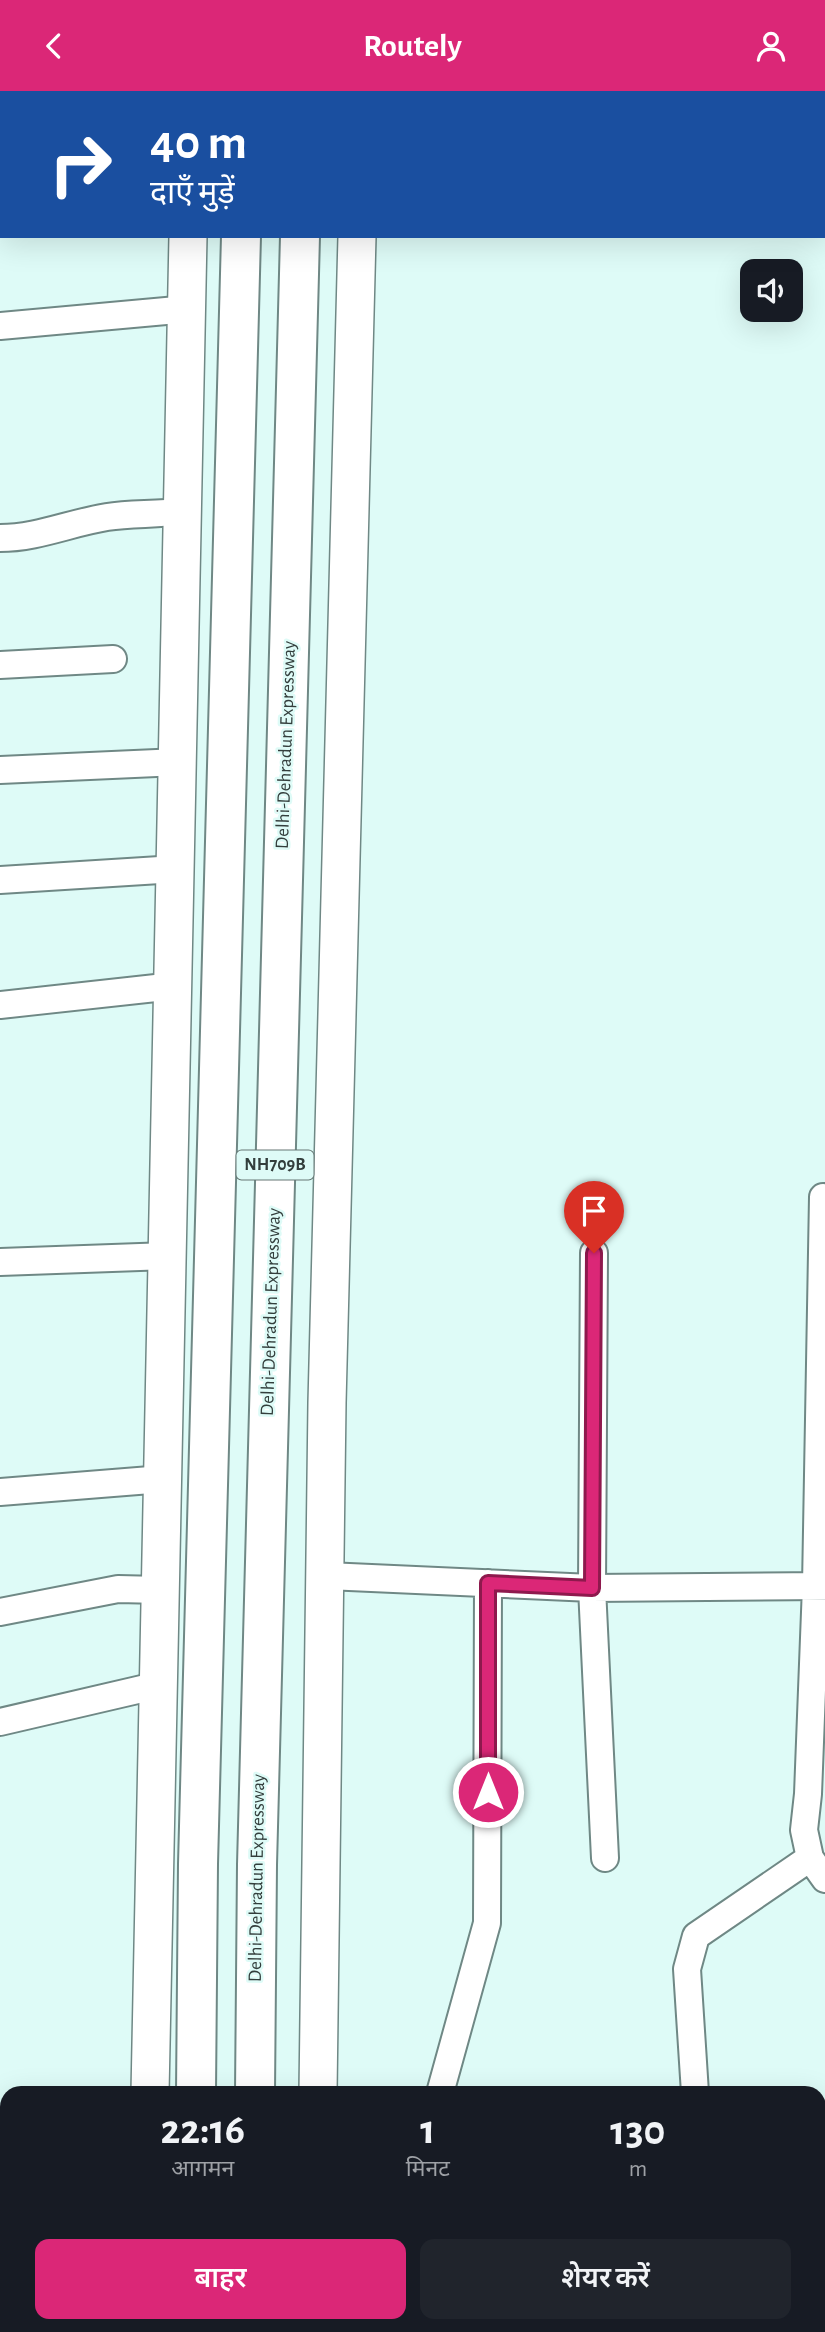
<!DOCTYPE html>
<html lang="hi">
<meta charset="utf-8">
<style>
body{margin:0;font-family:"Alegreya Sans","Noto Sans Devanagari",sans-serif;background:#20242c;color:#f1f3f6;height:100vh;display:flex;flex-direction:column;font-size:26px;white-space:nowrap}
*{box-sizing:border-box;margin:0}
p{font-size:23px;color:#9ea1a6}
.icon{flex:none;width:38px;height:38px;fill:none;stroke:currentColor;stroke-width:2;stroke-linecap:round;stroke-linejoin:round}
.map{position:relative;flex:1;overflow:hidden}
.side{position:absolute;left:0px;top:1995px;width:826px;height:247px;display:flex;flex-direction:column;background:#171b24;border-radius:21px 21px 0 0;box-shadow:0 7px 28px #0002}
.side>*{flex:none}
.hud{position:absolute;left:0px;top:0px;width:826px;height:147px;box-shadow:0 7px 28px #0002;background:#1a4fa0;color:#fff;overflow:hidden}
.controls{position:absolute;left:740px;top:168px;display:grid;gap:14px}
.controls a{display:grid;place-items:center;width:63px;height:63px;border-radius:14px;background:#171b24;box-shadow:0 7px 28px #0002;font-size:35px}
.pin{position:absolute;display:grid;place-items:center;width:60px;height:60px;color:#fff;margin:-72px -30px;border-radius:50% 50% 50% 0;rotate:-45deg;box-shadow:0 0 7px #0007}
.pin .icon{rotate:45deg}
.me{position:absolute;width:77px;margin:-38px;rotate:0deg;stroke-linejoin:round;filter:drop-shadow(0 0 5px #0008)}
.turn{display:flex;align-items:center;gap:24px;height:147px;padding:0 35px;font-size:32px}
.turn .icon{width:91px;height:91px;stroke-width:2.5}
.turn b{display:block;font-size:49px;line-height:60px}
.eta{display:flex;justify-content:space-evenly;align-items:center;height:119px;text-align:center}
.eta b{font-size:42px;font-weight:600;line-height:49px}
.cta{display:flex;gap:14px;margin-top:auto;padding:14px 35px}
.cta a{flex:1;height:80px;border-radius:14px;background:#db2777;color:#fff;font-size:28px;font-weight:600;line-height:80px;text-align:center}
.cta a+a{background:#20242c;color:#f1f3f6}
header{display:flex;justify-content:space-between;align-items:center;height:91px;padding:0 35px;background:#db2777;color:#fff;font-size:32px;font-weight:600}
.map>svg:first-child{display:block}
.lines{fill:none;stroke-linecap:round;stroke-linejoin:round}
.street-casing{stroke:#6f8885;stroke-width:30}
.secondary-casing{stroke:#6f8885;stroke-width:40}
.highway-casing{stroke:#6f8885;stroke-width:42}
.street{stroke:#fff;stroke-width:26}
.secondary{stroke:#fff;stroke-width:37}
.highway{stroke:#fff;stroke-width:38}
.route-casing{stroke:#8e194d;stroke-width:18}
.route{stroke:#db2777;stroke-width:12}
.labels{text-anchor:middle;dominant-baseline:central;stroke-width:5;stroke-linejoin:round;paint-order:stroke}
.shield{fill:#defbf7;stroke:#667774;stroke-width:2}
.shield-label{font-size:18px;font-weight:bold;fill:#333e3c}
.street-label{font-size:19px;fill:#333e3c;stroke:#defbf7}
</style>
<header><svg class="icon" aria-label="back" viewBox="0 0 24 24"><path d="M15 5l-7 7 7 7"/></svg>Routely<svg class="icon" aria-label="person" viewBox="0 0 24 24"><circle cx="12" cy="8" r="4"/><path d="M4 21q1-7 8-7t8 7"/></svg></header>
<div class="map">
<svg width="825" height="2241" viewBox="0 0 825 2241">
<rect width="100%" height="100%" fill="#defbf7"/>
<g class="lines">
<defs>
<path id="street" d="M0 127H2
M0 235 188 218
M0 447C37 447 70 432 107 426 132 422 157 424 183 420
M0 574 113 568
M0 679 179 671
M0 789 176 778
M0 914 174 895
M823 1106 816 1495 808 1703 804 1739 810 1767 825 1788
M594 1162 592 1497 605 1767
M0 1171 168 1165
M0 1401 163 1388
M327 1485 592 1497 825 1495
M0 1521 118 1498 161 1499
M0 1631 159 1594
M440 2002 487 1832 488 1492
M695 2002 687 1878 696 1845 810 1767
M819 2112 825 2108
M0 2149H7
M819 2199 825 2204
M806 2235V2241
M430 2241 431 2235"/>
<path id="secondary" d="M190 2V0
M360 2V0
M150 2002 188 145
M318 2002 327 1312 357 145
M146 2241V2235
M314 2241V2235"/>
<path id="highway" d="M245 2V0
M304 2V0
M196 2002 198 1773 241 145
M255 2002 257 1774 300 145
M194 2241V2235
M252 2241V2235"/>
</defs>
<use href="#street" class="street-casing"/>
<use href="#secondary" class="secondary-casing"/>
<use href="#highway" class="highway-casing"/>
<use href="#street" class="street"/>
<use href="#secondary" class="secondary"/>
<use href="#highway" class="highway"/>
</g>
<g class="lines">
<defs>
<path id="route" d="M488 1701V1492L592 1497 594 1162"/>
</defs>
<use href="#route" class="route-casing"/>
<use href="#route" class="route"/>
</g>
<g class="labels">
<rect class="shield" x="236.5" y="1059.5" width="77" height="29" rx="5"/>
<g class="shield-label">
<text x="275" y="1074">NH709B</text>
</g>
<g class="street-label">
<text transform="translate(286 654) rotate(-88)">Delhi-Dehradun Expressway</text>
<text transform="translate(271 1221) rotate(-88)">Delhi-Dehradun Expressway</text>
<text transform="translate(257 1787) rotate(-89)">Delhi-Dehradun Expressway</text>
</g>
</g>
</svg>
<div class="controls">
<a><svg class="icon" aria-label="sound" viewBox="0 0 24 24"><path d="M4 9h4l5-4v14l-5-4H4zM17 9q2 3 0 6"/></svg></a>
</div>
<div class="pin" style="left:594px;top:1162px;background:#d93025"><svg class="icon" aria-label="arrive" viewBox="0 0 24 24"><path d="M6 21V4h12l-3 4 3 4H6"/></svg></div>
<svg class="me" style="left:488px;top:1701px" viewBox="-20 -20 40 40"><circle r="17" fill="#db2777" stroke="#fff" stroke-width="3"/><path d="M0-11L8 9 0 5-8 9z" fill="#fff"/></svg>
<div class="hud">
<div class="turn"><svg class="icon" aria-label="right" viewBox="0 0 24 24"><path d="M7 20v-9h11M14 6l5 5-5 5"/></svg><div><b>40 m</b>दाएँ मुड़ें</div></div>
</div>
<section class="side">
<div class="eta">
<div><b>22:16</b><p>आगमन</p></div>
<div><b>1</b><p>मिनट</p></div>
<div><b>130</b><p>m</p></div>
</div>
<div class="cta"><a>बाहर</a><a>शेयर करें</a></div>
</section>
</div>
